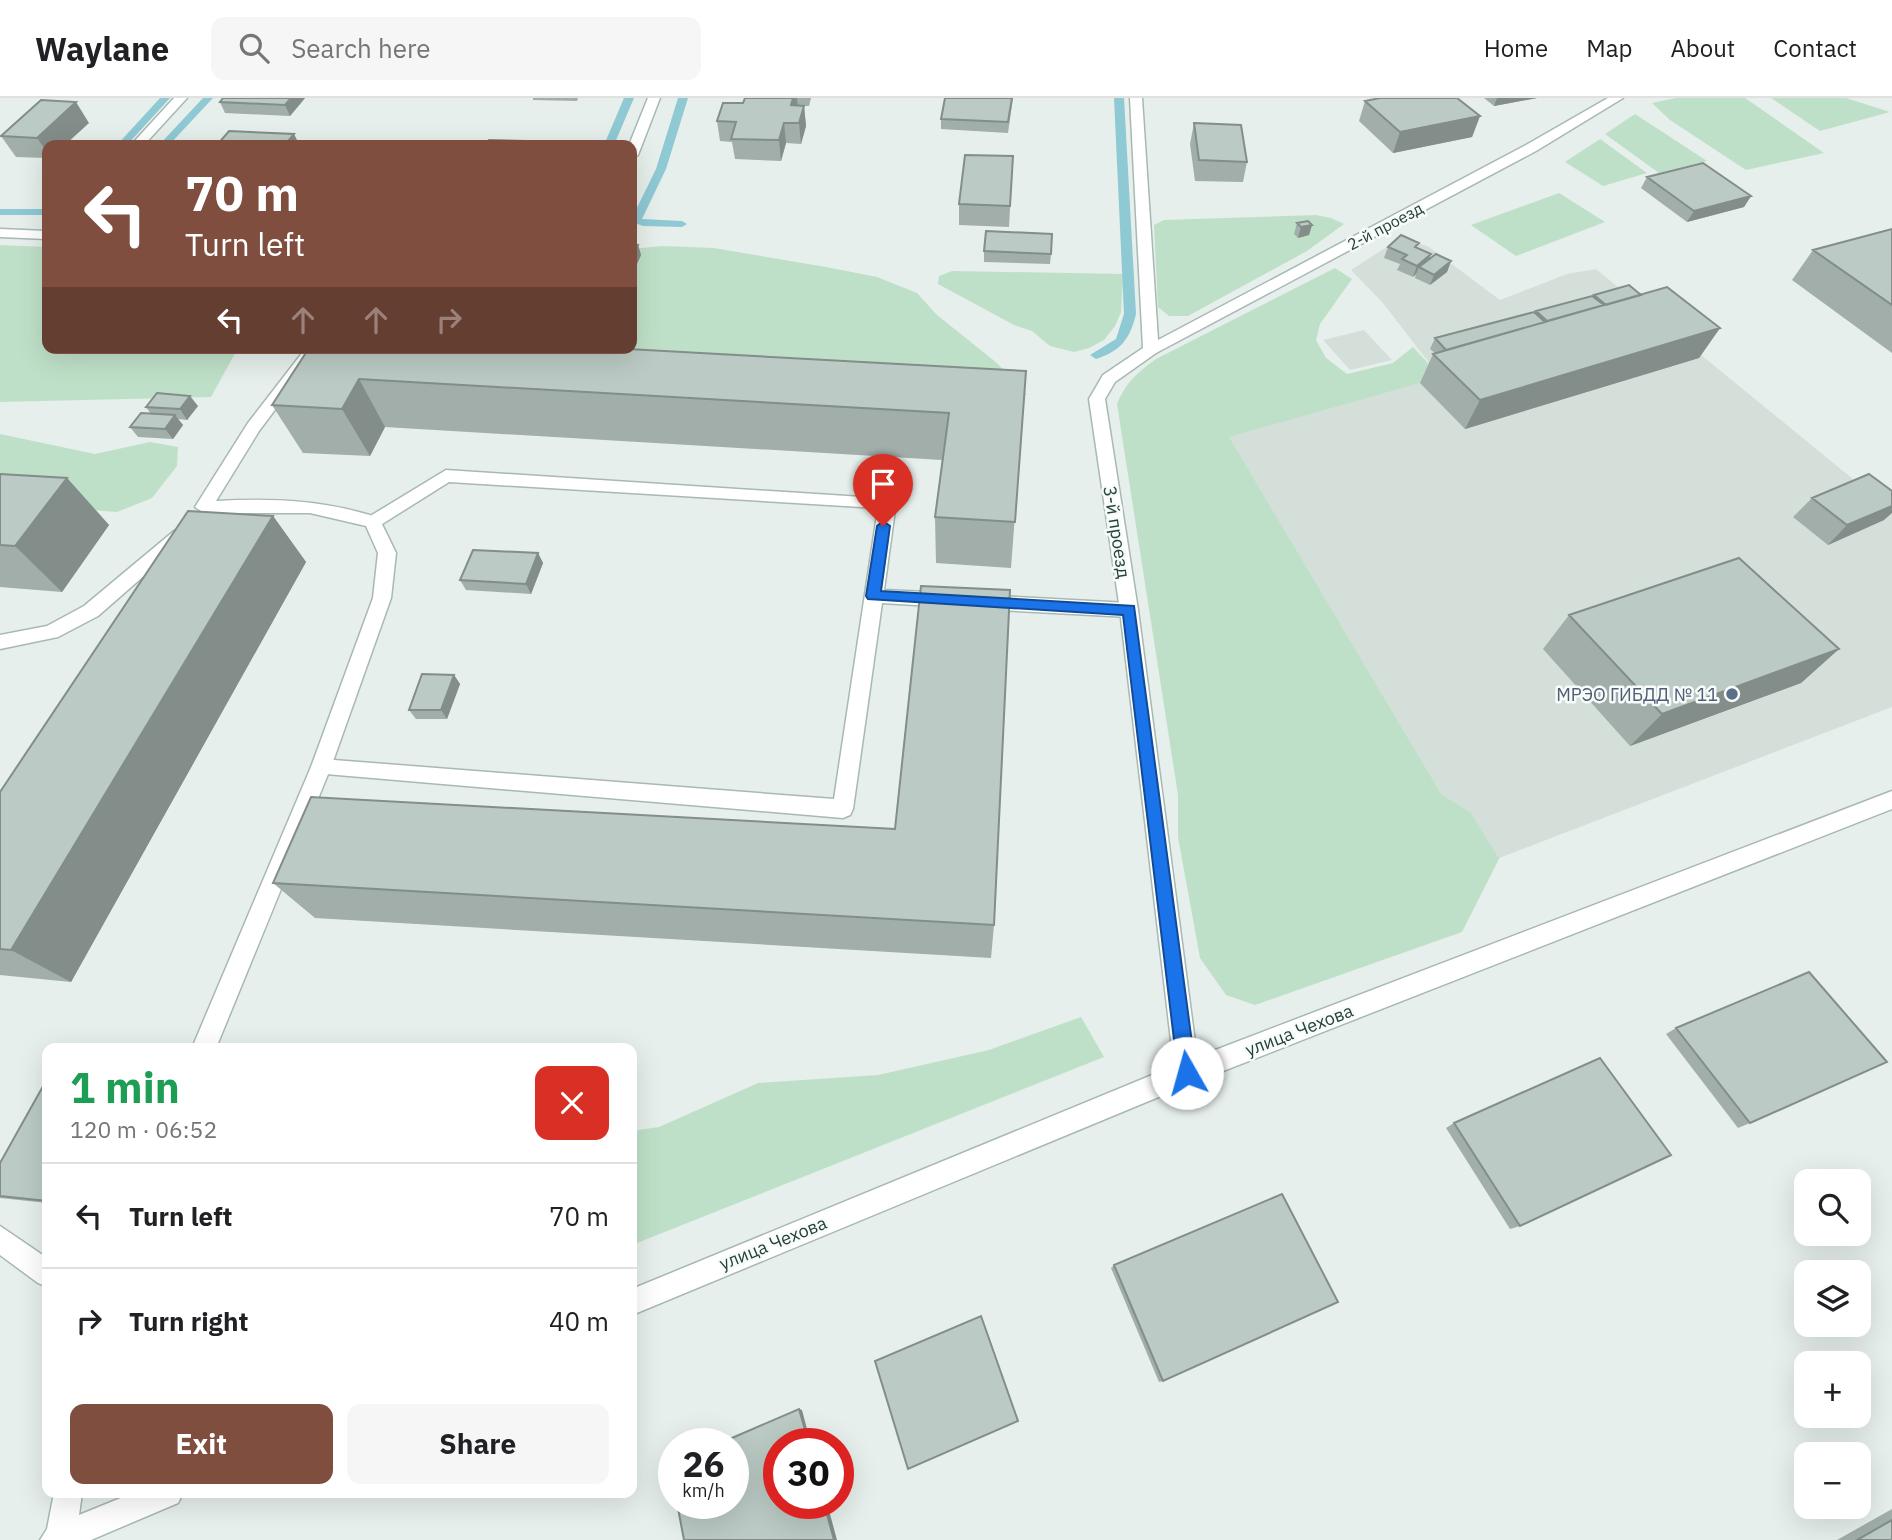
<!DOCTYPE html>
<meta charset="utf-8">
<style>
body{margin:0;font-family:"IBM Plex Sans",sans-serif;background:#f6f6f6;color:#202124;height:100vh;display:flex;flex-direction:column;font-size:26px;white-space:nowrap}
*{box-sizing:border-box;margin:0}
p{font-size:23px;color:#757577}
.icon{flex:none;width:38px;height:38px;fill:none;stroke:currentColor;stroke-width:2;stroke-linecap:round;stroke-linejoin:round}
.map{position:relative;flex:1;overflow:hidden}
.drawer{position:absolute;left:42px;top:945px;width:595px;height:455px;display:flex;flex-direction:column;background:#fff;border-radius:14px;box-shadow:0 7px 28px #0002}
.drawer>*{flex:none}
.top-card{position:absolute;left:42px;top:42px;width:595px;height:214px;border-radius:14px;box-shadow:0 7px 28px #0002;background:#7f4e3f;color:#fff;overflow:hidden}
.controls{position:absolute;left:1794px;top:1071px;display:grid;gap:14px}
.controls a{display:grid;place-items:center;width:77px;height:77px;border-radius:14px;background:#fff;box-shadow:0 7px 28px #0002;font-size:35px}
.speed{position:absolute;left:658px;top:1330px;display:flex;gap:14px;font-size:35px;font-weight:700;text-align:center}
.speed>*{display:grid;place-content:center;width:91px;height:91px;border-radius:50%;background:#fff;box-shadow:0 7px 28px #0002;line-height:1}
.speed small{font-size:18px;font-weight:400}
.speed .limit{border:10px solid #d22;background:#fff;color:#111}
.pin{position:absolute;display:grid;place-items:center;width:60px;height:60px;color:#fff;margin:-72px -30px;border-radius:50% 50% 50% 0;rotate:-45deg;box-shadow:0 0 7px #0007}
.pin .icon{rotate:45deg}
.me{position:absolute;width:77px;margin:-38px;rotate:353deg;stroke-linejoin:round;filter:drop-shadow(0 0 5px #0008)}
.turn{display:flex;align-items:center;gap:24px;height:147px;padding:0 28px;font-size:32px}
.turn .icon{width:91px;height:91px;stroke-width:2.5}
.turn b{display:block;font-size:49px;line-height:60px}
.lanes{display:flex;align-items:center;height:66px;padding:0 28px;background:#0003;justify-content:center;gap:35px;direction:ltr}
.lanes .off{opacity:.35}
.round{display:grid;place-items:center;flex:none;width:74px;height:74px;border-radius:14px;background:#f6f6f6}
.head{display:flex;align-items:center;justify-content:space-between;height:119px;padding:0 28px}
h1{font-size:42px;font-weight:800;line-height:52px;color:#1e9e55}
.cta{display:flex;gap:14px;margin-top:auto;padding:14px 28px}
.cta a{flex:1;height:80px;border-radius:14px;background:#7f4e3f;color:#fff;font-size:28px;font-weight:800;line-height:80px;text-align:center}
.cta a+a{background:#f6f6f6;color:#202124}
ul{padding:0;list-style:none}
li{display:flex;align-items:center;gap:21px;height:105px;padding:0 28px;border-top:2px solid #e0e0e0}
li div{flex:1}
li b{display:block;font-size:26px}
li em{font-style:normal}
header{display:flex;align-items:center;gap:42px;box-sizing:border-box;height:98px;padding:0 35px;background:#fff;border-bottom:2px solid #e0e0e0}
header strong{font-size:33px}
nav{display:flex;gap:38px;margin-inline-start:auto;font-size:24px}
.search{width:490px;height:63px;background:#f6f6f6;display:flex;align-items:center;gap:18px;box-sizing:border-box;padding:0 24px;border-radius:14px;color:#757577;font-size:26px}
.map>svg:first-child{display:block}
.built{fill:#d4dfda}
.green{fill:#bfe0c8}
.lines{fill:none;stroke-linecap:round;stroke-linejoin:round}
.stream{fill:#8ec9d4;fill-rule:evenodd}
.service-casing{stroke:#a8b8b2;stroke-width:3}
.minor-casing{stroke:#a8b8b2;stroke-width:3}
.service{fill:#fff;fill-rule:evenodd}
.minor{fill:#fff;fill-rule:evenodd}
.wall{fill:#a1aea9}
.shaded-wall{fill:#838d89}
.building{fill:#bbcac4;stroke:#838d89;stroke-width:2}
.route{fill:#1a73e8;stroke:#114b97;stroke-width:2}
.service-dot{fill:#5c6f8a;stroke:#f7fbf9;stroke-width:2.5}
.labels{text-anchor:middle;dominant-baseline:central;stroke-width:5;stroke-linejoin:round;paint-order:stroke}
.far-street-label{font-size:16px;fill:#24423a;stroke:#f7fbf9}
.street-label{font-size:18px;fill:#24423a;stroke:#f7fbf9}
.service-label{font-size:18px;fill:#4e5e75;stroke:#f7fbf9;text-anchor:end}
</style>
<header>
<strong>Waylane</strong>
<div class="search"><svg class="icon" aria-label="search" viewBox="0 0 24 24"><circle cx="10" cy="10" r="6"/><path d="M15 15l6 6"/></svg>Search here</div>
<nav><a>Home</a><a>Map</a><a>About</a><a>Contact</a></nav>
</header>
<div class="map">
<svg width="1892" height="1442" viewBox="0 0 1892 1442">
<rect width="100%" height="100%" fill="#e6efeb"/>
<path class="built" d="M1402 139 1429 149 1500 202 1567 176 1596 171 1892 413V609L1489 764 1442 697 1228 338 1440 279 1383 205 1351 172Z
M1364 232 1392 262 1350 272 1323 242Z"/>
<path class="green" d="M1676 0H1745L1824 55 1746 72 1670 22 1652 5Z
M1771 0H1846L1890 14 1820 33Z
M1635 16 1707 63 1659 75 1605 36Z
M1600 41 1647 75 1603 88 1565 64Z
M1559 95 1605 124 1516 158 1471 127Z
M1316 117 1331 120 1344 126 1307 153 1188 218H1169L1158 209 1154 127 1164 122Z
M0 147 47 149V250H238L211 299 0 304Z
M662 148 714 150 826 169 877 179 917 195 937 217 997 265 1027 297 390 267 399 250H632V151Z
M1335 170 1352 181 1320 226 1316 242 1326 260 1347 276 1393 265 1413 249 1441 279 1229 339 1442 697 1471 715 1499 761 1462 834 1255 907 1226 897 1200 860 1178 739V697L1117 306C1125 285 1138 274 1156 261Z
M952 173 1123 176 1121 214 1115 228 1104 242 1089 250 1074 254 1050 248 1032 233 1014 227 938 186 939 178Z
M0 336 95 356 150 344 178 349 177 368 152 400 117 414 0 405Z
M1081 919 1104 959 632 1147V1033L659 1029 758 985 878 977 989 952Z"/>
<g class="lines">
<path class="stream" d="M160 0H170L127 47H117Z
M203 0H213L169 47H159Z
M624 0H634L614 47H604Z
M678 0H688L666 71 642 121 682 123 687 126 682 129 643 128 632 124V120L656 71Z
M1114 0H1124L1136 216C1130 241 1121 253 1096 261L1090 257 1116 241 1124 216Z
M0 111H47V117H0Z"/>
<defs>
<path id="service" d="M446 372 893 401 896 405 884 492 948 495 954 497 957 502 954 507 948 509 882 505 853 711 850 717 843 720 314 675 311 669 314 663 321 661 834 701 878 410 449 384 379 428H367L364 424 367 420Z
M180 431 186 433 189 437 186 441 98 518 58 539 0 551V537L47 528 84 508 174 433Z
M980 497 1129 505 1136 507 1138 512 1136 517 1129 519 980 511 974 509 971 504 974 499Z
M0 1128 47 1160V1189L38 1185 0 1157Z"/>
<path id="minor" d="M174 0H187L144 47H131Z
M648 0H660L638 57 632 61V47H629Z
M1130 0H1142L1158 242 1526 47 1608 0H1623L1536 53 1156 255 1115 284 1105 301 1138 512 1197 959 1892 693V711L1190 986 632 1217V1191L1174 968 1120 512 1089 301 1103 277 1143 250Z
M0 131 47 133V141L0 139Z
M306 250H325L316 257 259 333 216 403C273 400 325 402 379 420L396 455 391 500 331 669 216 950H192L311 669 373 500 378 455 366 428 310 415H204L195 409 248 325Z
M54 1395H82L79 1417 133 1395H183L178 1405 91 1442H40L47 1431Z"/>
</defs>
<use href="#service" class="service-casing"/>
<use href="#minor" class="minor-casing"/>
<use href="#service" class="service"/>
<use href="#minor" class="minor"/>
</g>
<path class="wall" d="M305 0 290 18 225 15 220 4Z
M533 0H578L577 3 533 2Z
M745 0H811L809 8H804L806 28 801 46 786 45 781 63 735 61 732 44 720 43 717 23 743 5Z
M945 0H1013L1008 35 941 31V21Z
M1484 0H1537L1494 8Z
M1365 3 1480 18 1472 39 1393 55 1359 23Z
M89 25 47 47V60L16 59 1 38Z
M1194 25 1247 64 1243 84 1195 83 1190 46Z
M1013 58 1009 129 959 127V106Z
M1647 79 1751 98 1744 109 1687 124 1641 90Z
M1297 125 1312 127 1309 137 1298 140 1294 136Z
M1892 131V255L1792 182 1813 152Z
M632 146 638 147 641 157 636 168 632 167Z
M1388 149 1417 150 1429 162 1451 163 1447 174 1430 187 1415 180 1416 176 1413 179 1397 172 1400 166 1384 160Z
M984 153 1051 156 1050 166 984 164Z
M1594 197H1641L1720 230 1699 260 1465 331 1420 285 1433 256 1435 255 1430 251 1435 240 1535 215 1536 213 1593 198Z
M309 250 1026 273 1011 470 936 465 935 419 942 362 385 329 370 358 303 355 272 307Z
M198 308 187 322 178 321 183 327 173 341 138 339 130 329 151 316 146 309Z
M0 376 67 380 109 427 62 494 0 489Z
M1812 400 1884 422 1828 447 1793 419Z
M273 418 306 464 71 884 0 877V694Z
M538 455 543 465 531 496 466 492 460 482Z
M1569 517 1839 551 1801 585 1630 648 1543 551Z
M454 577 460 586 447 621H416L409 612Z
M273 785 994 827 991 860 315 820Z
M1676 930 1750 1025 1738 1030 1666 936Z
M47 981V1105L0 1100V1065Z
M1454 1025 1520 1128 1510 1131 1446 1030Z
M1114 1167 1163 1283 1159 1284 1111 1170Z
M1892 1411V1442H1837Z"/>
<path class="shaded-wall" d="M291 0H305L290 18 285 7Z
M793 0H797L798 12 791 7Z
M1497 0H1537L1494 8Z
M76 4 89 25 65 47H47V54L37 40Z
M804 8 806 28 801 46 799 25Z
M1480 18 1472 39 1393 55 1400 34Z
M784 25 786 45 781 63 779 42Z
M294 36 299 46 298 47H285Z
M1751 98 1744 109 1687 124 1694 113Z
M1312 127 1309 137 1298 140 1301 129Z
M638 147 641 157 636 168 633 157Z
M1431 156 1427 167 1419 169 1416 176 1413 179 1417 168Z
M1451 163 1447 174 1430 187 1434 177Z
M1720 230 1699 260 1465 331 1480 302Z
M359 281 385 329 370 358 342 311Z
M190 298 198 308 187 322 180 311Z
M175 317 183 327 173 341 165 331Z
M67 380 109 427 62 494 15 448Z
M1892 408V415L1884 422 1828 447 1847 427Z
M273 418 306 464 71 884 11 852Z
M538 455 543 465 531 496 526 486Z
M1839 551 1801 585 1630 648 1662 616Z
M454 577 460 586 447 621 441 612Z
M799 1311 802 1312 811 1346H809Z
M824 1405H827L837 1442H834Z"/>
<path class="building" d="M223 0H291L285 7 220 4Z
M745 0H793L791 7 804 8 799 25H784L779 42 731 41 736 24 717 23 723 5H743Z
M945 0H1012L1008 24 941 21Z
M1380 0H1457L1480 18 1400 34 1365 3Z
M41 2 76 4 37 40 1 38Z
M1194 25 1241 27 1247 64 1199 62Z
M229 33 294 36 285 47H217Z
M489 42 525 43 523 47H486Z
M965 57 1013 58 1010 108 959 106Z
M1703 65 1751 98 1694 113 1647 79Z
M1308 123 1312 127 1301 129 1297 125Z
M1892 131V207L1813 152Z
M986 133 1052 136 1051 156 984 153Z
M1401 137 1419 145 1415 149 1431 156 1417 168 1402 161 1407 157 1388 149Z
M632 146 638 147 633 157H632Z
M1436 156 1451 163 1434 177 1419 169Z
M1629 187 1641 197 1606 207 1594 197Z
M1667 189 1720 230 1480 302 1433 256Z
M1592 198 1604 207 1547 223 1536 213Z
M1534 214 1545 224 1446 252 1435 240Z
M309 250H610L1026 273 1015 424 935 419 949 315 359 281 342 311 272 307Z
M157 295 190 298 180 311 146 309Z
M141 315 175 317 165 331 130 329Z
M0 376 67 380 15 448 0 447Z
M1869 376 1892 393V408L1847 427 1812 400Z
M188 413 273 418 11 852 0 851V694Z
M473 452 538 455 526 486 460 482Z
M1739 460 1839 551 1662 616 1569 517Z
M921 488 1010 492 994 827 273 785 311 699 895 731Z
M422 576 454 577 441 612H409Z
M1809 874 1887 964 1750 1025 1676 930Z
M1600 960 1671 1057 1520 1128 1454 1025Z
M47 981V1103L0 1098V1065Z
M1282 1096 1338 1204 1163 1283 1114 1167Z
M981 1218 1018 1323 908 1371 875 1263Z
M799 1311 809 1346H779V1405H824L834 1442H684L677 1405H733V1346H718Z
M674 1364V1390L669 1366Z
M1892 1422V1442H1857Z"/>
<path class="route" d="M883 423 890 428 881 493 1134 508 1196 975 1193 982 1187 984 1181 982 1178 975 1123 517 868 501 866 498 877 428Z"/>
<circle class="service-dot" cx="1732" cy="596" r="7"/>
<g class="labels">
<g class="far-street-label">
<text transform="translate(1385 128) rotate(-28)">2-й проезд</text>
</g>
<g class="street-label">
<text transform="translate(1117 434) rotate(81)">3-й проезд</text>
<text transform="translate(1299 932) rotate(-21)">улица Чехова</text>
<text transform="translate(773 1145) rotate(-22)">улица Чехова</text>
</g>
<g class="service-label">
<text x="1718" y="596">МРЭО ГИБДД № 11</text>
</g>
</g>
</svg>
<div class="controls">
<a><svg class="icon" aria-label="search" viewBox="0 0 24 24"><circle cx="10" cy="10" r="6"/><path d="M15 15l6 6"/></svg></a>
<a><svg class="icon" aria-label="layers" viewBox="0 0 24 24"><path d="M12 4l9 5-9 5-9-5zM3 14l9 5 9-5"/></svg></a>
<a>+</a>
<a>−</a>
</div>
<div class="speed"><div>26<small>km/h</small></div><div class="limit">30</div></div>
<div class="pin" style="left:883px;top:428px;background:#d93025"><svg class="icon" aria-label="arrive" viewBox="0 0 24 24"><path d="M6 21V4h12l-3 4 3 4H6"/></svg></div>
<svg class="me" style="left:1187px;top:975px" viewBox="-20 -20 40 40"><circle r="19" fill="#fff"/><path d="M0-13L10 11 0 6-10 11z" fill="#1a73e8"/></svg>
<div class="top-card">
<div class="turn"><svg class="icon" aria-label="left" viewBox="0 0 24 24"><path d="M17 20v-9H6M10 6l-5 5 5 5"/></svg><div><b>70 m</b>Turn left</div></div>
<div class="lanes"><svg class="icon" aria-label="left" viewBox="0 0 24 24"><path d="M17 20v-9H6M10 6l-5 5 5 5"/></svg><svg class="icon off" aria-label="ahead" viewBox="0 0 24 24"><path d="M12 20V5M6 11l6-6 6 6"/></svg><svg class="icon off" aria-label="ahead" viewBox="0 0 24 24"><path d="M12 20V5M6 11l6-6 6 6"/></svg><svg class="icon off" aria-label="right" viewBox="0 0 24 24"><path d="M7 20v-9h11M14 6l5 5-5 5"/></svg></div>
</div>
<section class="drawer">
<div class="head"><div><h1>1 min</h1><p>120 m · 06:52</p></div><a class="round" style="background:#d93025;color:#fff"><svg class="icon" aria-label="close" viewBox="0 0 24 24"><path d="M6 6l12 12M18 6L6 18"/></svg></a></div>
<ul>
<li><svg class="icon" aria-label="left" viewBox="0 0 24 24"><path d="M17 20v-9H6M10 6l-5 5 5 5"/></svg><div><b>Turn left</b></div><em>70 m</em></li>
<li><svg class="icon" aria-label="right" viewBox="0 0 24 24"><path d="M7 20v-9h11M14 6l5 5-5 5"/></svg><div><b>Turn right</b></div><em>40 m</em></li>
</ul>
<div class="cta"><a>Exit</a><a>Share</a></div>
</section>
</div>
